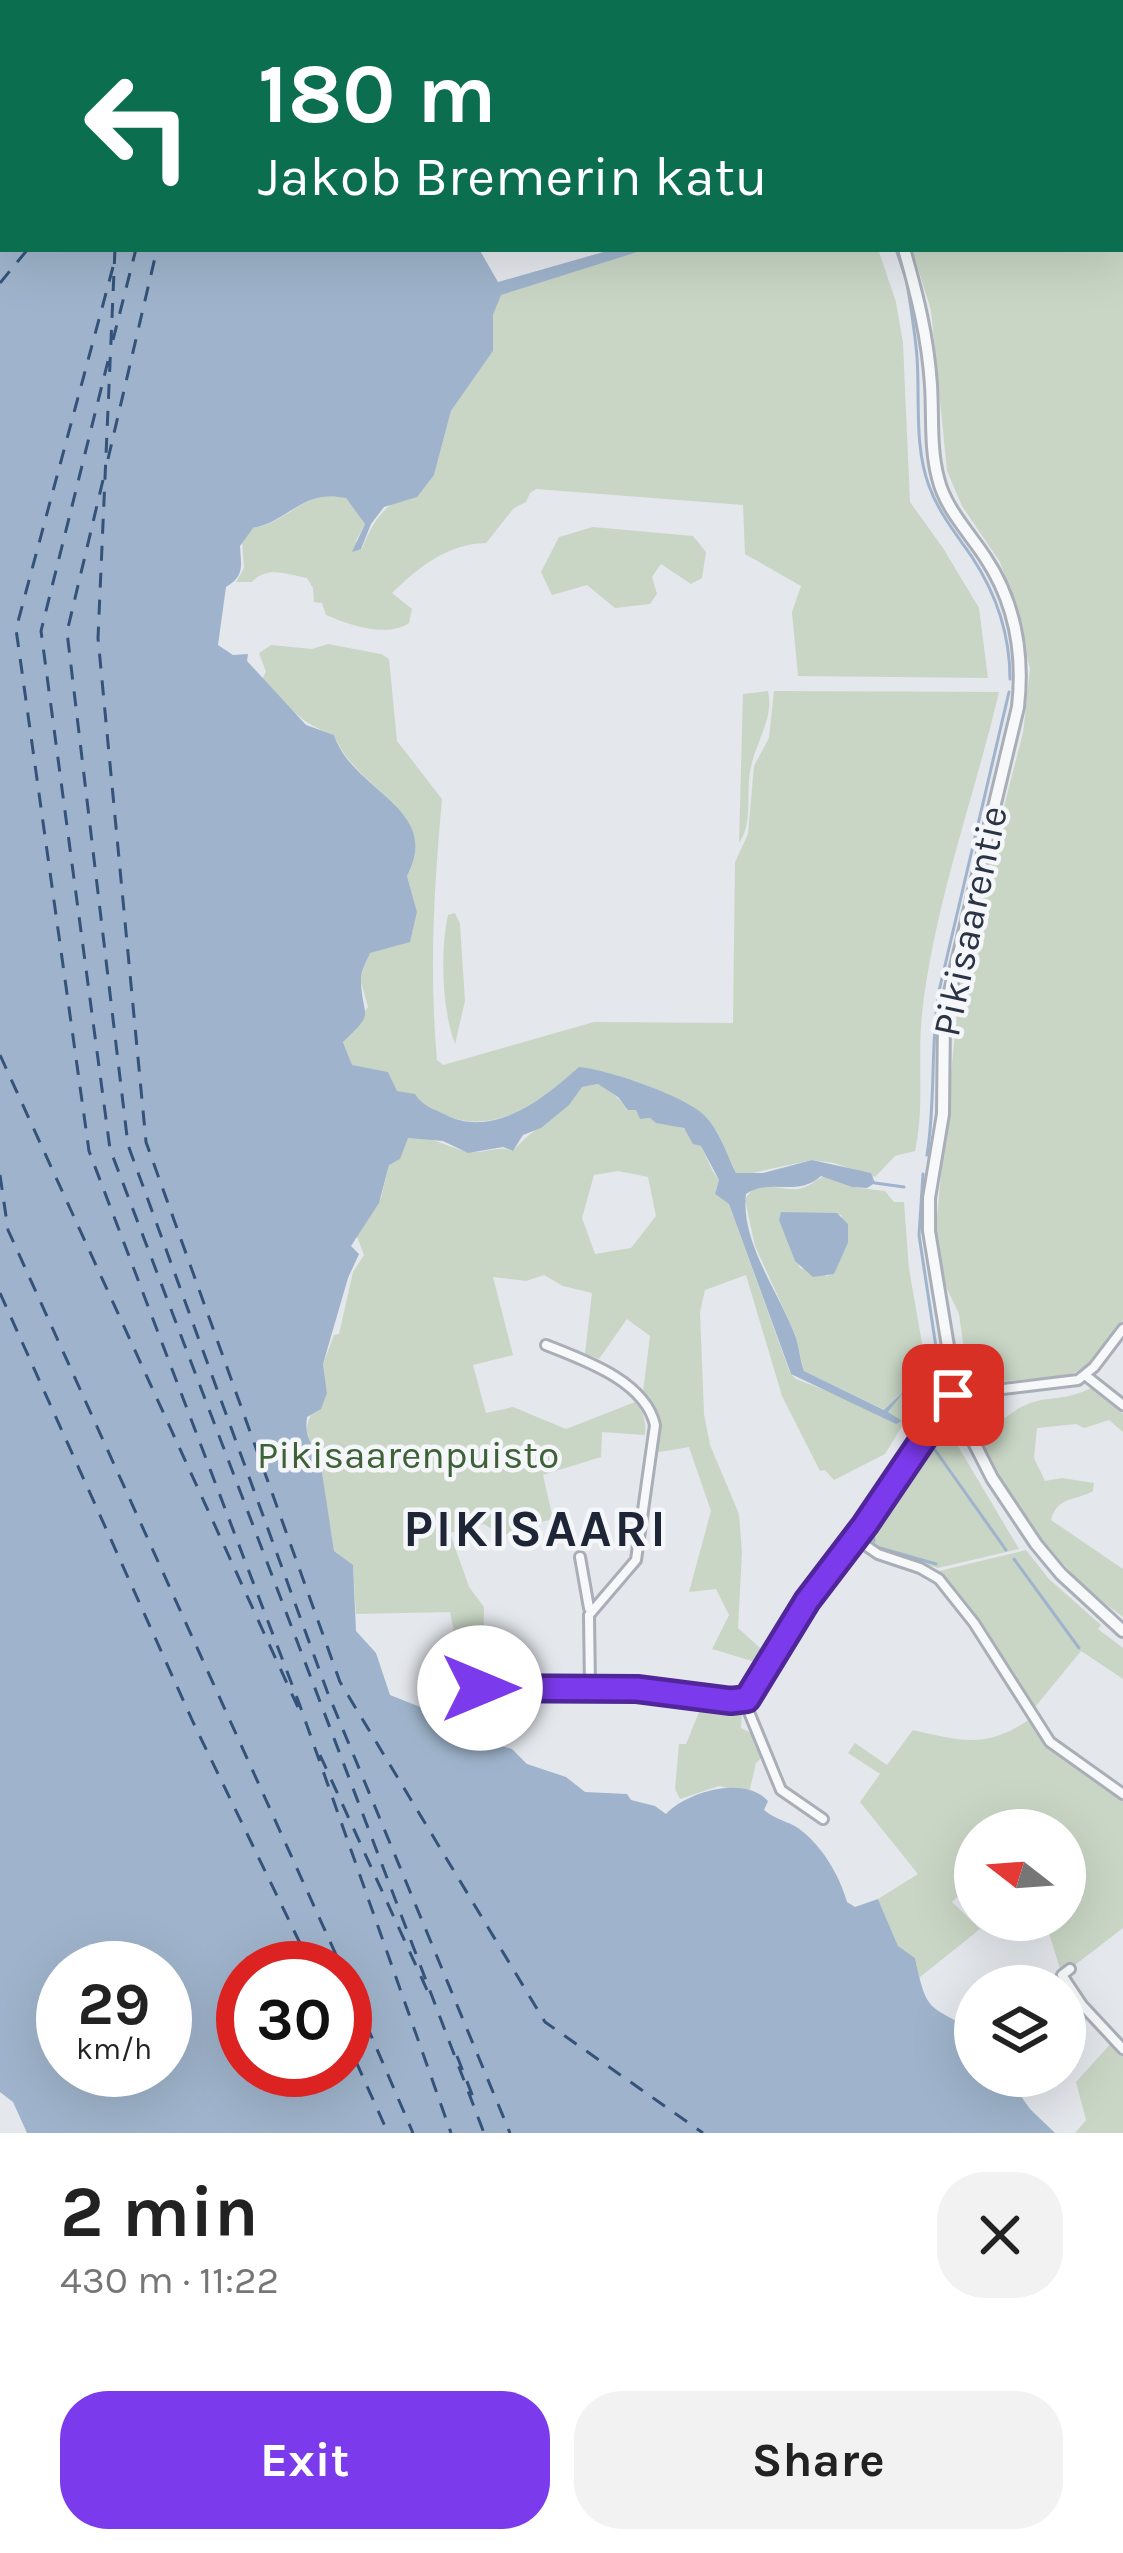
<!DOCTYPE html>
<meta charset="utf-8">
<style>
body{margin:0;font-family:Karla,sans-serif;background:#f2f2f2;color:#222;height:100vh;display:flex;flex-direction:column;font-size:45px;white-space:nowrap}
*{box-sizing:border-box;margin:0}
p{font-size:39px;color:#767676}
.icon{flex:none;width:66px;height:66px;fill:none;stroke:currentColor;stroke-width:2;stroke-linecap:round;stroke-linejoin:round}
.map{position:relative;height:2133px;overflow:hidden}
.sheet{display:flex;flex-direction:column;background:#fff;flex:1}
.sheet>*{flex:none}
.top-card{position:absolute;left:0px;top:0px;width:1125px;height:252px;box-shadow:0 12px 48px #0002;background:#0b6e4f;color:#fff;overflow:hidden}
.needle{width:78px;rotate:287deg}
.fabs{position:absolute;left:954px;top:1809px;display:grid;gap:24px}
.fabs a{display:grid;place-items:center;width:132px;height:132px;border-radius:50%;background:#fff;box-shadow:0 12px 48px #0002;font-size:60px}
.speed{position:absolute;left:36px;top:1941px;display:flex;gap:24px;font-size:60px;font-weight:700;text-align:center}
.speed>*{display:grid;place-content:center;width:156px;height:156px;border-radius:50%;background:#fff;box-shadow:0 12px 48px #0002;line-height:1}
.speed small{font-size:30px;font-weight:400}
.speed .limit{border:18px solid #d22;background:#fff;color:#111}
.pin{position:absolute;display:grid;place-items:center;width:102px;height:102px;color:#fff;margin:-51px;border-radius:24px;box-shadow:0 6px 18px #0006}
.me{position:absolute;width:132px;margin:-66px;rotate:90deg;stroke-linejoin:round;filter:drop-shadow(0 0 9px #0008)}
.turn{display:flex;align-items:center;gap:42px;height:252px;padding:0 60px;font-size:54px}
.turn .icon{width:156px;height:156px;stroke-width:2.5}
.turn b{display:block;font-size:84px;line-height:102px}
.round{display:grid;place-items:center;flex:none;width:126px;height:126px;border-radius:48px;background:#f2f2f2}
.headline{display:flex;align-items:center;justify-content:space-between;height:204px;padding:0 60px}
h1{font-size:72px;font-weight:700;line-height:90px}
.action{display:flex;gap:24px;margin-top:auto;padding:24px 60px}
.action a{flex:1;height:138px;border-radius:48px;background:#7c3aed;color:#fff;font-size:48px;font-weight:700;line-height:138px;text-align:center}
.action a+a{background:#f2f2f2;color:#222}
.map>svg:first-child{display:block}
.green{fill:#c9d6c5;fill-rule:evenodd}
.water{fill:#9fb4cc;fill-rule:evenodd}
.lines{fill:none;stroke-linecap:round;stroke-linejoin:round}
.stream{stroke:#9fb4cc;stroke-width:3}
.ferry{stroke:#34527a;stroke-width:3;stroke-dasharray:15 12;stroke-linecap:butt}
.minor-casing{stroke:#a9aeb7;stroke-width:14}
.tertiary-casing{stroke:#a9aeb7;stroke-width:16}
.minor{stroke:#f7f8fa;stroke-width:8}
.tertiary{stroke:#f7f8fa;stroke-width:10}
.route-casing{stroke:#51269a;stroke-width:30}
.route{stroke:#7c3aed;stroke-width:21}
.labels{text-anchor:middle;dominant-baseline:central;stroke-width:9;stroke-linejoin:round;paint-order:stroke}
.street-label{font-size:39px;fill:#2b3445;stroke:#f4f6f9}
.park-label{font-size:39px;fill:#3f6138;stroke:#f4f6f9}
.district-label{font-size:51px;font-weight:bold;letter-spacing:3px;fill:#1d2536;stroke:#f4f6f9}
</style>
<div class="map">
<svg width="1123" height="2133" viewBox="0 0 1123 2133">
<rect width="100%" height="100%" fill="#e4e7ec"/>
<path class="green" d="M1123 2V1321L1090 1363 1069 1376 969 1384 959 1314 942 1278 936 1226 961 973 1023 733 1030 669 1016 607 1000 562 962 506 947 471 931 310 912 249H1122Z
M647 249H878L896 302 903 343 910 502 943 548 979 608 988 678 798 676 792 612 801 586 745 554 743 505 536 489 530 493 526 502 514 508 486 543C447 544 419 567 392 593L412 609 409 623C386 638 350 625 326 615L322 603 314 602 313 588 307 578C287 575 268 565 252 582H236L244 568 242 540 253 528C291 522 301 489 346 498L365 524 356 541 362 549C378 506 397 499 434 475L451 411 493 351V315L500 295Z
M593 527 693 536 706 552 702 578 691 584 661 564 652 577 657 594 650 604 615 608 587 585 552 595 541 572 559 537Z
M328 644 381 654 389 659 397 741 442 799C434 887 429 972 437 1060L443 1065 594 1022 733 1023 735 862 748 834 754 766 769 738 774 691 999 692C974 798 934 905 922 1014 917 1060 925 1105 915 1151L895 1156 875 1177 834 1163 812 1160 743 1175 736 1173 717 1131 579 1068C542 1100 496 1137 445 1115 429 1109 416 1095 397 1092L388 1072 352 1066 343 1041 368 1007 360 978 370 952 410 941 417 912 407 876C442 811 355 790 334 735 297 722 289 706 262 679L266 672 259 653 271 645 312 649Z
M768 691C774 719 756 741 751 767 745 791 754 822 739 843L743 694Z
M455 913 460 924 465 1001 455 1044C442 1010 440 952 448 915Z
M598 1084 607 1088 630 1110 636 1109 642 1119 650 1118C661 1126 674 1122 686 1130 705 1141 706 1165 719 1180L715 1194 729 1204 790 1373 796 1379 892 1416 888 1412 903 1390 885 1410 804 1371 795 1334 755 1246 745 1200C757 1176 778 1191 798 1189 808 1188 816 1180 824 1176L852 1187 885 1191 894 1202H904L909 1269 926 1366 922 1394 885 1454 834 1480 825 1470 820 1471 782 1396 746 1275 705 1290 700 1312 704 1414 710 1445 739 1514 742 1552 738 1628 759 1647 771 1651 762 1664 712 1649 729 1615 716 1589 689 1592 711 1511 689 1447 654 1453C660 1428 661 1412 643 1392L650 1336 627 1319 599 1359 585 1354 592 1293 563 1286 544 1275 526 1281 493 1277 513 1355 473 1365 486 1413 513 1407 566 1429 635 1402C644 1413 646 1420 645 1435L602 1432 601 1457 543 1475 553 1519 514 1529 503 1537 484 1524 450 1533 469 1587 484 1607 483 1665C495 1679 517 1671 532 1683 522 1686 508 1685 495 1685 457 1684 457 1642 450 1612L356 1614 353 1566 334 1551C330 1521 320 1482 319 1454 296 1430 310 1414 327 1393L323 1364 334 1335 339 1334 353 1272 364 1255 356 1234 381 1198 389 1165 408 1138C430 1135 444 1146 465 1151 481 1156 497 1144 513 1151 533 1128 562 1114 581 1087ZM618 1171 648 1177 656 1216 631 1248 595 1254 582 1218 594 1175ZM782 1212 841 1215 848 1243 834 1273 827 1276 800 1268 779 1219Z
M1091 1388 1123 1413V1432L1109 1420 1084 1428 1076 1424 1037 1428 1034 1458 1045 1481 1062 1478 1094 1483 1093 1491C1076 1501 1057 1496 1051 1520L1123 1569V1617C1050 1565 1005 1493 965 1414L976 1404 998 1400 1005 1418C1041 1389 1056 1406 1091 1388Z
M937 1423 946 1426 1019 1549 938 1568 872 1548 866 1537Z
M1026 1550 1049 1579 1101 1625 1098 1629 1123 1648V1679L1081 1651 1031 1712 974 1623 931 1573Z
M702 1705 742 1711 741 1728 753 1734 762 1757 756 1763 749 1793 719 1786 680 1799 675 1789 679 1744H686Z
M1034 1716 1049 1742 1123 1794V1928L1062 1975 1045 1920H1065V1830H975V1880L952 1902 980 1929 919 1978 915 1958 898 1946 878 1899 918 1874 860 1802 880 1774 848 1753 855 1743 887 1765 913 1730C964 1742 989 1749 1034 1716Z
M1114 2040 1123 2049V2133H1075L1086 2120 1076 2082Z"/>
<path class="water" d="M0 60 3 249H479L498 282 614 249H647L501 295 493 315V351L451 411 434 475 417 497 384 507 371 524 361 549 352 552 365 524 346 498C301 489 290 521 253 528L240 546C241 567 245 575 226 587L218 645 233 655 248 654 247 661 306 725 334 735C353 792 443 808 407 876L417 912 410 942 370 953C367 961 360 972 361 981 362 1019 377 1010 343 1042L352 1065 388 1072 397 1091 415 1094C421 1105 434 1109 444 1114 493 1140 543 1099 579 1067 606 1069 685 1096 704 1115 720 1131 726 1153 736 1173H763L812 1160 871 1173 875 1183 867 1188 852 1187 821 1176C797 1198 772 1177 746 1194 740 1241 779 1293 795 1335 799 1346 800 1360 804 1371L884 1410 905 1390 888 1412 902 1421 896 1424 791 1374 729 1204 715 1194 719 1180 701 1146 693 1144 684 1128 656 1123 650 1118 640 1119 636 1110H628L618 1097 598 1084 582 1087 569 1105 541 1128 523 1135 513 1151 503 1147 468 1153 443 1141 408 1138 400 1159 389 1165 379 1203 351 1246 359 1254 348 1278 323 1364 327 1393 321 1409 307 1417C305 1433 308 1442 319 1453L334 1551 353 1565 356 1631 376 1653 390 1695 453 1720 473 1737 512 1749 527 1764 566 1777 585 1792 627 1794 631 1800 655 1806 666 1814C687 1792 744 1775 768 1801L764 1810C778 1821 788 1821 798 1828 821 1844 840 1876 847 1902L855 1907 878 1899 898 1946 915 1958C927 2017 931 2004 975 2032V2076H1007L1030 2109 1055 2133H27L13 2102 0 2092ZM165 1968V2070H63V1968ZM243 1968H345V2070H243Z
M781 1212 837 1213 848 1224V1243L834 1274 813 1277 795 1261 779 1220Z"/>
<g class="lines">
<path class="stream" d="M896 249 904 273
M907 283C911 308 915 332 917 357 920 399 914 446 929 486 939 513 956 534 972 557 997 595 1010 634 1010 679
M927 1155C936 1100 930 1045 939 991L1009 692
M923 1174 919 1235 939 1367
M875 1183 904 1187
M931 1400 938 1376
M912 1428 919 1431
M928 1440 1006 1550
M896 1462 925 1414
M863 1512 882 1484
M874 1541 873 1532 940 1435
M880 1548 936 1564
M1014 1559 1079 1648
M797 1607 854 1524"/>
<path class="ferry" d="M142 3 144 0
M210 3 212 0
M233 3 234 0
M250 3 252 0
M268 3 270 0
M0 211 3 206
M115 249 98 638 146 1142 340 1682 545 2022 703 2133
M113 267 16 629 89 1151 299 1703 451 2133
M0 283 28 249
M113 340 136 249
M108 361 41 631 110 1149 484 2133
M108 459 157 249
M103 480 67 632 128 1145 327 1691 510 2133
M0 1055 301 1714
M0 1175 8 1230 342 1968
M0 1293 193 1722 312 1968
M320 1755 428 1992
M345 1975 413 2133
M345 2037 388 2133
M457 2056 475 2102"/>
<defs>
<path id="minor" d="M546 1345C584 1360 645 1381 655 1425L636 1560 589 1615 590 1688
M1085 1375 1123 1405
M855 1538 878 1554 920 1568 939 1579 974 1623 1050 1742 1123 1794
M580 1557 589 1608
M480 1688 645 1689 744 1700
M744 1700 756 1690 807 1601 953 1395 1078 1380 1094 1367 1123 1329
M744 1700 781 1790 823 1819
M1070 1969 1062 1975 1082 2005 1123 2049"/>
<path id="tertiary" d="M905 3 907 0
M904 249C917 294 928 338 931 385 933 416 930 448 938 478 945 508 968 531 985 557 1015 602 1024 654 1018 707L944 1017 943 1114 929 1198V1231L959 1413 992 1478 1036 1544 1061 1574 1123 1631"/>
</defs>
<use href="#minor" class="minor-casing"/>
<use href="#tertiary" class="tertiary-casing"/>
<use href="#minor" class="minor"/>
<use href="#tertiary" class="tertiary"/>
</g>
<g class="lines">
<defs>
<path id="route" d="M480 1688 637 1689 731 1701 747 1699 807 1601 865 1525 953 1395"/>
</defs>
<use href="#route" class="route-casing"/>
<use href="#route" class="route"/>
</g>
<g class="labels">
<g class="street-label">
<text transform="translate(970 921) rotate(-78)">Pikisaarentie</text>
</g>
<g class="park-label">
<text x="408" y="1455">Pikisaarenpuisto</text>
</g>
<g class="district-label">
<text x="536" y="1529">PIKISAARI</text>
</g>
</g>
</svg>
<div class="fabs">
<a><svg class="needle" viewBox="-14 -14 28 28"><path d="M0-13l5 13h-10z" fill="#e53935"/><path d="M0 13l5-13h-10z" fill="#767676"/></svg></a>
<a><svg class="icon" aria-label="layers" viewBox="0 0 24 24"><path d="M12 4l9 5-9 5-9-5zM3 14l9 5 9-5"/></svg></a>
</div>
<div class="speed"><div>29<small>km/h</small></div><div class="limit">30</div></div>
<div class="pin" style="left:953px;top:1395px;background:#d93025"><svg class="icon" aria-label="arrive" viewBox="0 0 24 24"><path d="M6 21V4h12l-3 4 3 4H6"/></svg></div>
<svg class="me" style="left:480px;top:1688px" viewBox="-20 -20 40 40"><circle r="19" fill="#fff"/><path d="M0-13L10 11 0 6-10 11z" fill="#7c3aed"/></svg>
<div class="top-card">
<div class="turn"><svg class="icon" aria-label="left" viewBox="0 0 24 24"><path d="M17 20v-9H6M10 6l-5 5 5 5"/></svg><div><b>180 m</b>Jakob Bremerin katu</div></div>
</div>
</div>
<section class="sheet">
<div class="headline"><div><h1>2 min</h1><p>430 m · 11:22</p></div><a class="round"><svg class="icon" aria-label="close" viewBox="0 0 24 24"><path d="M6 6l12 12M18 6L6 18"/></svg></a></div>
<div class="action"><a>Exit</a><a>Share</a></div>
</section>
